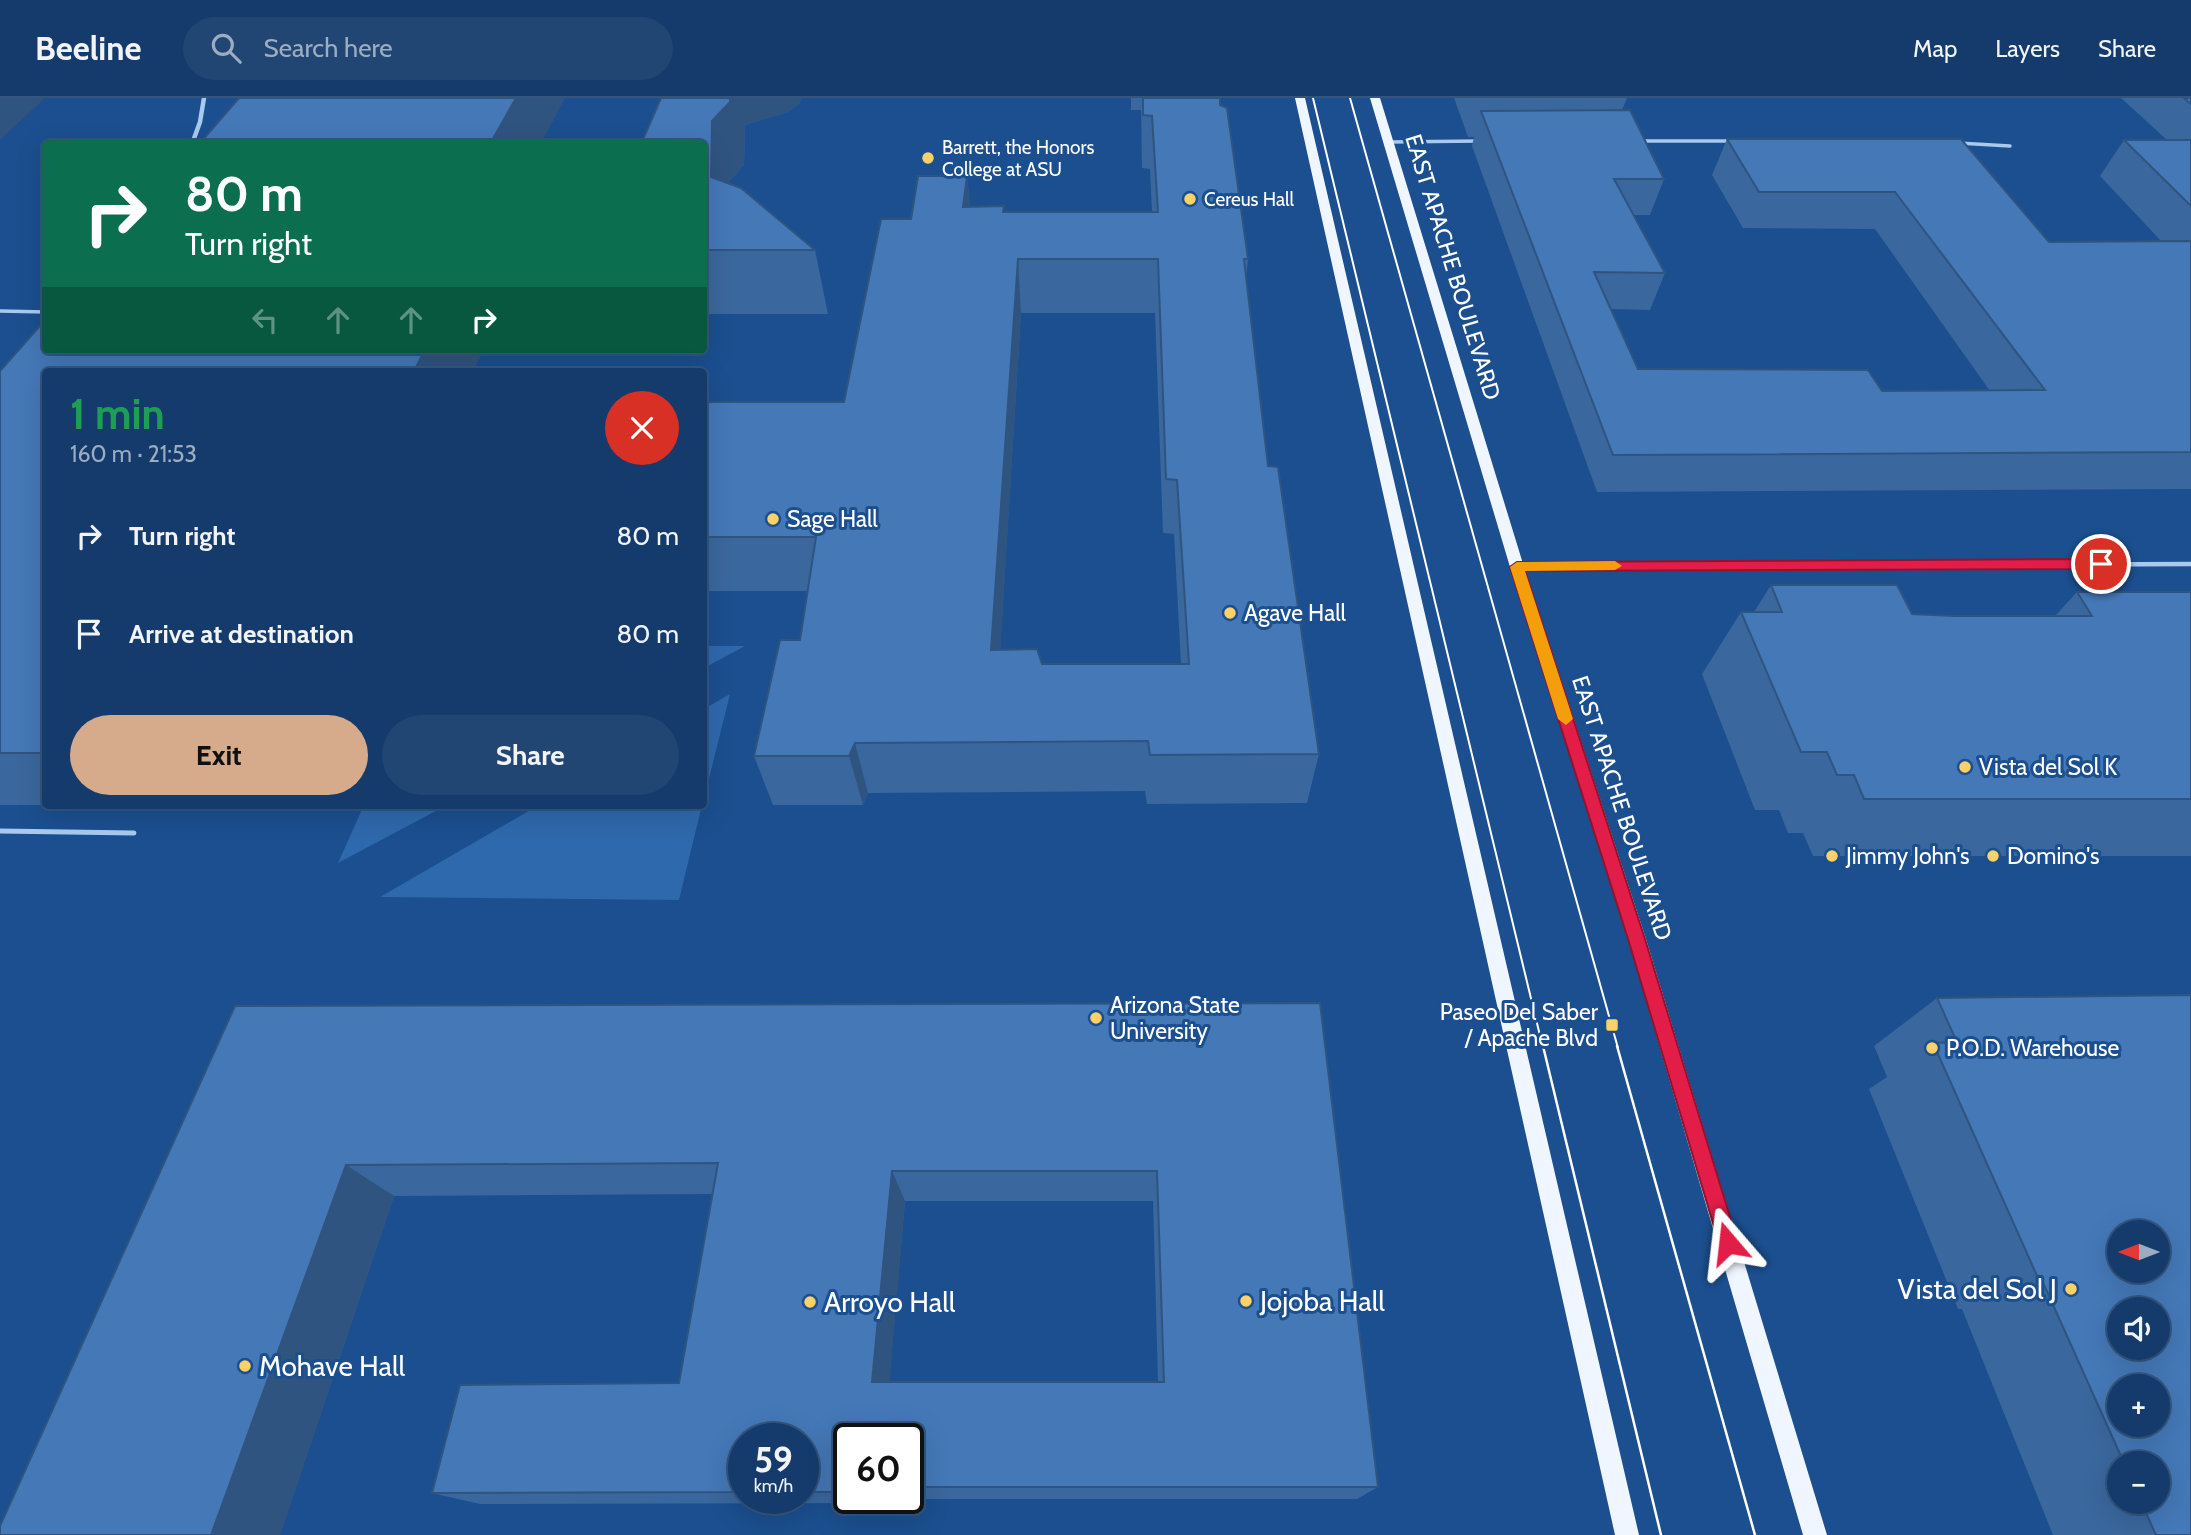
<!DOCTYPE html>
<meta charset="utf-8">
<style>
body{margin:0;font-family:Cabin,sans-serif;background:#214673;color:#f1f3f6;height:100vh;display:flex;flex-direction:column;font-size:26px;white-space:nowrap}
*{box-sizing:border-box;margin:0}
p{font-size:23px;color:#9dadc1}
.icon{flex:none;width:38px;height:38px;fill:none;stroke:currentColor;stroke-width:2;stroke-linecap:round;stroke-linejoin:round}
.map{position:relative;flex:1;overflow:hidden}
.sheet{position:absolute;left:42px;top:270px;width:665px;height:441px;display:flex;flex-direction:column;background:#143b6b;border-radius:7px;box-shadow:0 7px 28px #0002,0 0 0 2px #33557e}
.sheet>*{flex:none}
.top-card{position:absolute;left:42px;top:42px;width:665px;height:214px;border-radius:7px;box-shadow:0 7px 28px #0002,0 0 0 2px #33557e;background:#0b6e4f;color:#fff;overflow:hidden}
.needle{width:46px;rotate:270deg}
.controls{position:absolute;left:2107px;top:1122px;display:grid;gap:14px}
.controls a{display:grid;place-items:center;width:63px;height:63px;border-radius:50%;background:#143b6b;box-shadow:0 7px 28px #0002,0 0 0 2px #33557e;font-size:35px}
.speed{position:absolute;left:728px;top:1325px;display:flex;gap:14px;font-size:35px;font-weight:700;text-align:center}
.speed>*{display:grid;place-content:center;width:91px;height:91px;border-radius:50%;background:#143b6b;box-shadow:0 7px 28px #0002,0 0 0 2px #33557e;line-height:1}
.speed small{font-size:18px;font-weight:400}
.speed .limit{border:4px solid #111;border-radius:10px;background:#fff;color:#111}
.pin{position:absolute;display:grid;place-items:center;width:60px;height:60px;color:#fff;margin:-30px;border:4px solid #fff;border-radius:50%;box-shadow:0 2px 7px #0007}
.me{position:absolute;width:77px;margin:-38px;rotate:343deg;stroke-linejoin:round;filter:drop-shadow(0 0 5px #0008)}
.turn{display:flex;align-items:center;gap:24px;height:147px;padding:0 28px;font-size:32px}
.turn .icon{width:91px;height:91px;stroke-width:2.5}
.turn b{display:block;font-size:49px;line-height:60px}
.lanes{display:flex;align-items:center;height:66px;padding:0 28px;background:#0003;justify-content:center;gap:35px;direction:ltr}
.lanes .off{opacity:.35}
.round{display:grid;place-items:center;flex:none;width:74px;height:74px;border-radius:37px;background:#214673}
.summary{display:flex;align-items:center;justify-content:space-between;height:119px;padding:0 28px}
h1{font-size:42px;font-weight:700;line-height:52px;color:#1e9e55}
.cta{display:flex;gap:14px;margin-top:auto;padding:14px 28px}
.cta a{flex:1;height:80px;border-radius:42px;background:#d6ab8b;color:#111;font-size:28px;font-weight:700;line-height:80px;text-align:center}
.cta a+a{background:#214673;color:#f1f3f6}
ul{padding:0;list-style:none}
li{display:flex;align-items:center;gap:21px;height:98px;padding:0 28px}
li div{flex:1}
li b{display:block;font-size:26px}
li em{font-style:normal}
header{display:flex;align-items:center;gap:42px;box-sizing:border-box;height:98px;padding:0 35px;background:#143b6b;border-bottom:2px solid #33557e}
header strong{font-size:33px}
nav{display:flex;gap:38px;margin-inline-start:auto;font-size:24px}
.search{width:490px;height:63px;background:#214673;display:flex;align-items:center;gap:18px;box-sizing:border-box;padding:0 24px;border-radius:38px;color:#9dadc1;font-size:26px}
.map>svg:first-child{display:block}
.green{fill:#2e69ad}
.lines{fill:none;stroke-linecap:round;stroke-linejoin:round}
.lane-far2{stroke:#a9c9ee;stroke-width:3.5}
.lane-far1{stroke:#a9c9ee;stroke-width:4.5}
.lane{stroke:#a9c9ee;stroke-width:5}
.street{stroke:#a9c9ee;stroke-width:4.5}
.primary{fill:#f0f6ff;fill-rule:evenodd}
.tram-far1{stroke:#fff;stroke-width:2}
.tram{stroke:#fff;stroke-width:2.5}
.wall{fill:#3a679d;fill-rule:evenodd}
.shaded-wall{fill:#305480}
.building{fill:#4478b7;stroke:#305480;stroke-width:2;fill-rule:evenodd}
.route{fill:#e11d48;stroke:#92132f;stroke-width:2}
.slow{fill:#f59e0b}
.poi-dot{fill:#ffd166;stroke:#1b4f8f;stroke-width:2.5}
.labels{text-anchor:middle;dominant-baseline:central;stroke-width:6;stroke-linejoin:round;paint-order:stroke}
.far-poi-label{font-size:19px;fill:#fff;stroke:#1b4f8f;text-anchor:start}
.street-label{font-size:23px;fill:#fff;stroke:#1b4f8f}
.poi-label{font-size:23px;fill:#fff;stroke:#1b4f8f;text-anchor:start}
.near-poi-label{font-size:28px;fill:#fff;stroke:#1b4f8f;text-anchor:start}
</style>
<header>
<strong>Beeline</strong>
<div class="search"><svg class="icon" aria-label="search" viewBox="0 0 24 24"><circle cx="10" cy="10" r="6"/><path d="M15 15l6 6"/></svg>Search here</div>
<nav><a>Map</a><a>Layers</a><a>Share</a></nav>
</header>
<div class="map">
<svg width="2191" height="1437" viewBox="0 0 2191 1437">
<rect width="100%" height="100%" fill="#1b4f8f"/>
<path class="green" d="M704 548H745L704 570Z
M730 596 704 701V611Z
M364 707H447L338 765Z
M539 707H702L679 802 380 799Z"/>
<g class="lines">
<path class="lane-far2" d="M1640 43H1732
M1388 44 1480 43
M1958 45 2010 48
M0 213 46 214"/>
<path class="lane-far1" d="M1520 469 2191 466"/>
<path class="lane" d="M0 733 134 735"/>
<path class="street" d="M192 46 200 24 204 0"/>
<path class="primary" d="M1295 0H1305L1639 1437H1615Z
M1370 0H1380L1524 469 1646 841 1827 1437H1803L1628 841 1510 469Z"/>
<path class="tram-far1" d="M1313 0 1543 950
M1350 0 1618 950"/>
<path class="tram" d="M1543 948 1661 1437
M1617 948 1755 1437"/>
</g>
<path class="wall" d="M661 0 800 5 788 14 745 27 744 67 728 85 815 152 828 216H704V46Z
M1131 0H1220L1248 161 1246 181 1268 368 1319 656 1307 705 1147 706 1145 693 868 695 863 707H773L754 658 800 542 808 493H704V304H844L911 121 967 78 970 109 1004 114H1152L1150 71 1142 70 1141 12H1131ZM1021 215H1155L1163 435 1174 436 1181 566H1042L1000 552Z
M1454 0H1627L1622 12 1664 81 1650 117H1634L1665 175 1650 212 1611 211 1638 271 1882 293H1990L1875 131 1743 130 1712 77 1727 41 2049 144H2162L2100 78 2124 42H2167L2121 0H2191V391L1597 394 1472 48 1474 39H1468Z
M0 273H46V707H256H0Z
M1771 487 1912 516 1954 518H2055L2077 494H2191V758H1813L1803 735H1788L1779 712H1755L1702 576 1741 514H1754Z
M2191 897V1437H2053L1962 1211H1958L1869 991 1887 979 1874 948 1937 900ZM2119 1134H2158V1172H2119ZM2119 1211H2158V1250H2119ZM2119 1288H2158V1326H2119ZM2119 1365H2158V1404H2119Z
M1320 905 1378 1389 1357 1401H879V1405L480 1406 432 1395 679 1285 713 1096 394 1098 280 1437H0L235 908ZM905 1103H1153L1158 1284H889ZM744 1340H803V1400H744ZM849 1340H908V1400H849Z"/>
<path class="shaded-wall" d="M0 0H45L0 42Z
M516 0H565L541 46H490Z
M730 0H802L800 5 788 14 745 27 744 67 728 86 711 79 712 23Z
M967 78 972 131 963 109Z
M1018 161 1021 215 997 604 991 552Z
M425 252H484L473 273H414Z
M855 645 868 695 863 707 849 658Z
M346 1067 394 1098 280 1437H211Z
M892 1073 905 1103 888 1303 872 1284Z
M871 1400H878L879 1401V1405Z"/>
<path class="building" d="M239 0H516L490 46H199Z
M661 0H730V4L712 23 711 79 741 90 815 152H704V46H641Z
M1143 0H1220V7L1227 10 1248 161H1244L1268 368 1278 369 1319 656 1150 657 1148 643 855 645 849 658H754L780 542H800L816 439H704V304H844L881 121H911L918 78H967L963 109 1004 108 1003 114H1158L1152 18 1143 17ZM1018 161H1158L1166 381 1177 382 1189 566H1042L1037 551 991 552Z
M2184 0H2191V6Z
M1630 12 1664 81H1614L1665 175 1594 174 1638 271 1868 272 1882 293 2045 292 1895 94H1759L1727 41H1961L2049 144 2191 143V354L1613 357 1481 13Z
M2124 42H2191V108Z
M46 221V252H425L414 273H46V655H0V273Z
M1771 487H1897L1912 516 1954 518H2092L2077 494H2191V701H1864L1854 677H1837L1827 654H1801L1741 514H1782Z
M2191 897V1437H2156L2141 1404H2158V1365H2124L2041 1180H2038L1933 945 1957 944 1937 900ZM2119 1134H2158V1172H2119ZM2119 1211H2158V1250H2119ZM2119 1288H2158V1326H2119Z
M1320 905 1378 1389H908V1340H849V1394H803V1340H744V1394L432 1395 460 1287 679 1285 718 1065 346 1067 211 1437H0V1428L235 908ZM892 1073H1157L1164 1284H872Z"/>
<path class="route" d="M2101 461 2107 466 2101 471 1525 473 1645 841 1738 1145 1735 1152 1728 1155 1721 1152 1628 841 1510 469 1517 464Z"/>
<path class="slow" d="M1615 463 1622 468 1615 472 1525 473 1573 621 1566 627 1558 621 1510 469 1517 464Z"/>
<g class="poi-dot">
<circle cx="928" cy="60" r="7"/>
<circle cx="1190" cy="101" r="7"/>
<circle cx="773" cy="421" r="7"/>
<circle cx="1230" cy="515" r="7"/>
<circle cx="1965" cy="669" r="7"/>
<circle cx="1832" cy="758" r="7"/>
<circle cx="1993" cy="758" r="7"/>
<circle cx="1096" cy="920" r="7"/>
<rect x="1605" y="920" width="14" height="14" rx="3.5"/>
<circle cx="1932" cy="950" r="7"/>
<circle cx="2071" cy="1191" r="7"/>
<circle cx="1246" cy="1203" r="7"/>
<circle cx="810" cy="1204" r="7"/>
<circle cx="245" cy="1268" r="7"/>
</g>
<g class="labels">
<g class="far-poi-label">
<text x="942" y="49">Barrett, the Honors<tspan x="942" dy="22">College at ASU</tspan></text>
<text x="1204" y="101">Cereus Hall</text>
</g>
<g class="street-label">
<text transform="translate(1453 169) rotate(73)">EAST APACHE BOULEVARD</text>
<text transform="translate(1622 710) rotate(72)">EAST APACHE BOULEVARD</text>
</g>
<g class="poi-label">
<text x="787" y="421">Sage Hall</text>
<text x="1244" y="515">Agave Hall</text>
<text x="1979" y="669">Vista del Sol K</text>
<text x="1846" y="758">Jimmy John's</text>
<text x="2007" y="758">Domino's</text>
<text x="1110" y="907">Arizona State<tspan x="1110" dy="26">University</tspan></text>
<text x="1598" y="914" text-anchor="end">Paseo Del Saber<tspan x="1598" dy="26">/ Apache Blvd</tspan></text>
<text x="1946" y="950">P.O.D. Warehouse</text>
</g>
<g class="near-poi-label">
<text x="2057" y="1191" text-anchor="end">Vista del Sol J</text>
<text x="1260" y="1203">Jojoba Hall</text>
<text x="824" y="1204">Arroyo Hall</text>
<text x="259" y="1268">Mohave Hall</text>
</g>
</g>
</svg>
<div class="controls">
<a><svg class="needle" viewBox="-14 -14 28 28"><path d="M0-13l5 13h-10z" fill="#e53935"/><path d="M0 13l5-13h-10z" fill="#9dadc1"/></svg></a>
<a><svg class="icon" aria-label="sound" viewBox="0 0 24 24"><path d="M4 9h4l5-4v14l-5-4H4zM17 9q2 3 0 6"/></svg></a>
<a>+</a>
<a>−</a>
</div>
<div class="speed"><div>59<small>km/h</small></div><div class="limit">60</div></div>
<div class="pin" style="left:2101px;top:466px;background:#d93025"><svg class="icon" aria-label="arrive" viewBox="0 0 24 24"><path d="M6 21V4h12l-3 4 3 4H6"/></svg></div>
<svg class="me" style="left:1728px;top:1145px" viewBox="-20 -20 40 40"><path d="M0-17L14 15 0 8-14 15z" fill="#e11d48" stroke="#fff" stroke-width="4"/></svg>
<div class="top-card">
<div class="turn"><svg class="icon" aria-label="right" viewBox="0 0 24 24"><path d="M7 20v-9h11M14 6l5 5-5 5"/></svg><div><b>80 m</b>Turn right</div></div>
<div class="lanes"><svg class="icon off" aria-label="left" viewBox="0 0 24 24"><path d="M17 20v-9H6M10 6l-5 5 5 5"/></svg><svg class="icon off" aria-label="ahead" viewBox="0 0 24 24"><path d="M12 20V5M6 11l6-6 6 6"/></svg><svg class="icon off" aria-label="ahead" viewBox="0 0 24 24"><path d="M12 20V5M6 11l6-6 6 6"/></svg><svg class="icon" aria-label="right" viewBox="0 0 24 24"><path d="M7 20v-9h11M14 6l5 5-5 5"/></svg></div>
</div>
<section class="sheet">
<div class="summary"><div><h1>1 min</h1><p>160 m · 21:53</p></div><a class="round" style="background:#d93025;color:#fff"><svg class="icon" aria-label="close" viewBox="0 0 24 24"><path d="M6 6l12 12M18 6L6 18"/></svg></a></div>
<ul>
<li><svg class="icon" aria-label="right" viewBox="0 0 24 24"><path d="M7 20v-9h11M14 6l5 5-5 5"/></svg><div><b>Turn right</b></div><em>80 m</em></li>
<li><svg class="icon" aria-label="arrive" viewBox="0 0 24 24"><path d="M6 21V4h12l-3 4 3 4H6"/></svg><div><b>Arrive at destination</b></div><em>80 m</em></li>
</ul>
<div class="cta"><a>Exit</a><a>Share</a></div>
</section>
</div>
